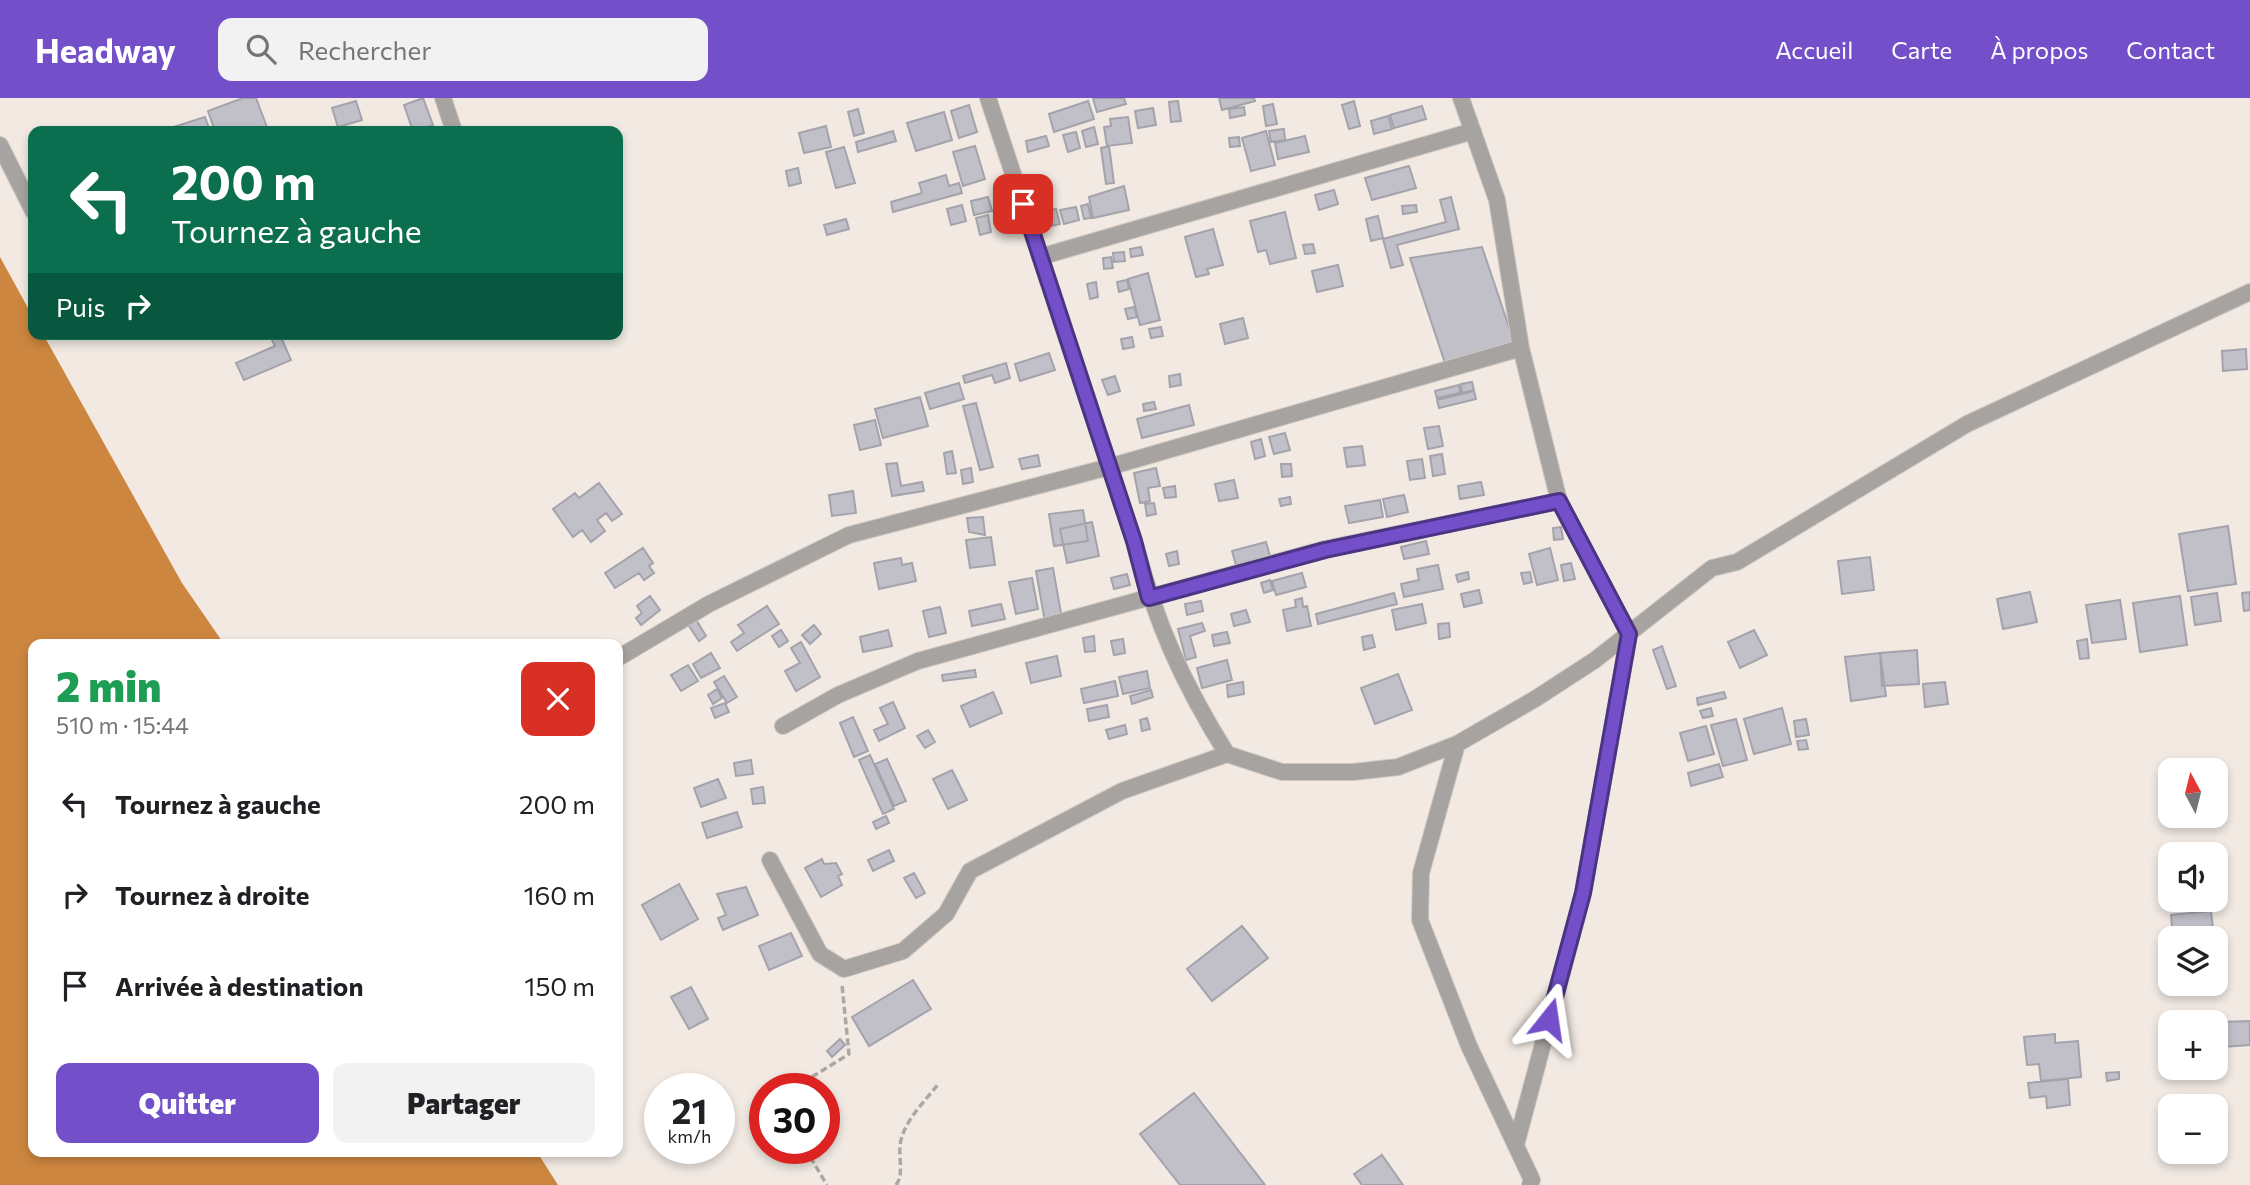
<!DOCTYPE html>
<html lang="fr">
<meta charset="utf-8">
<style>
body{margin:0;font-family:Commissioner,sans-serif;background:#f2f2f2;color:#202124;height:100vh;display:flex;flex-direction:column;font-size:26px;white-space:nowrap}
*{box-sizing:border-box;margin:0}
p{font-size:23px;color:#757577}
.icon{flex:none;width:38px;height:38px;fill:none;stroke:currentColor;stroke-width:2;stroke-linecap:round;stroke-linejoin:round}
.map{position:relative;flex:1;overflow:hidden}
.drawer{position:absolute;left:28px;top:541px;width:595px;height:518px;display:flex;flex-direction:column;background:#fff;border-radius:14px;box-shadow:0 4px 10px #0003}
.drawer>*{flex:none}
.top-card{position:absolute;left:28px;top:28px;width:595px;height:214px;border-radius:14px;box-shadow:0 4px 10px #0003;background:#0b6e4f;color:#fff;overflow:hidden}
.needle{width:46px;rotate:353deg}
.tools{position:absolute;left:2158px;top:660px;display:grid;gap:14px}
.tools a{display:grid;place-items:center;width:70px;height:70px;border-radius:14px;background:#fff;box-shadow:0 4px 10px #0003;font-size:35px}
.speed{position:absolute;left:644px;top:975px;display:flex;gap:14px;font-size:35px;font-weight:700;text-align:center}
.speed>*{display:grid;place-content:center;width:91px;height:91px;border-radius:50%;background:#fff;box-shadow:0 4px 10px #0003;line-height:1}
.speed small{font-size:18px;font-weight:400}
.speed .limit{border:10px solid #d22;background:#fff;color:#111}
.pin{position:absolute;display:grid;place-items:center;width:60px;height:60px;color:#fff;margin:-30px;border-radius:14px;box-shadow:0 4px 10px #0006}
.me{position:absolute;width:77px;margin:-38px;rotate:15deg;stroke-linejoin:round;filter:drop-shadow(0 0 5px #0008)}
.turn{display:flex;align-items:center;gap:24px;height:147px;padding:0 28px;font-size:32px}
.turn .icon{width:91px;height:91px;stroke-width:2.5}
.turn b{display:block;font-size:49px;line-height:60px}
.then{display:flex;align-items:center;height:66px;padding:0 28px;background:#0003;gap:14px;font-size:26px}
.round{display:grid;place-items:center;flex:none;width:74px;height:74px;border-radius:14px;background:#f2f2f2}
.summary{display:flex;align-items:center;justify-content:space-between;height:119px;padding:0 28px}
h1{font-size:42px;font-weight:800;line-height:52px;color:#1e9e55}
.primary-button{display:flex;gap:14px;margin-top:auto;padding:14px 28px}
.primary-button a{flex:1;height:80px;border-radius:14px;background:#7350ca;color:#fff;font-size:28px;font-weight:800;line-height:80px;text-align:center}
.primary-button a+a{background:#f2f2f2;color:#202124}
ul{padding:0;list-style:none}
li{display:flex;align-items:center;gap:21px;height:91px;padding:0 28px}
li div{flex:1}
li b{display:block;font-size:26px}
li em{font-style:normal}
header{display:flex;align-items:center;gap:42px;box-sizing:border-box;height:98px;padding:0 35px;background:#7350ca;color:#fff}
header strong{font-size:33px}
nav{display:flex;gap:38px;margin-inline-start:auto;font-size:24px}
.search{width:490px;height:63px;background:#f2f2f2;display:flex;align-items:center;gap:18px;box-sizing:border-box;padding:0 24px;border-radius:14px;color:#757577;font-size:26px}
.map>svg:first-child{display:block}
.water{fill:#cd863f}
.building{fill:#c1c0c9;stroke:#a4a3ac;stroke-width:2}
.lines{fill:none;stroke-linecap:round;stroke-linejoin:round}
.minor-casing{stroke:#cec7c0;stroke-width:18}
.path{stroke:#ada7a1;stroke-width:3.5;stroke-dasharray:7 3.5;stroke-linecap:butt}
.minor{stroke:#a6a3a0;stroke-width:16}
.route-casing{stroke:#4b3483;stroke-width:18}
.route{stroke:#7350ca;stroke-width:12}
</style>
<header>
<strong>Headway</strong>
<div class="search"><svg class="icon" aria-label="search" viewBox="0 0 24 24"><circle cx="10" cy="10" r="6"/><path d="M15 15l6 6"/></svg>Rechercher</div>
<nav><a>Accueil</a><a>Carte</a><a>À propos</a><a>Contact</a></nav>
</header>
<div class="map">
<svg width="2250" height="1087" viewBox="0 0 2250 1087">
<rect width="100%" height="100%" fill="#f1e9e2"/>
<path class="water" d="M0 159 33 219V236H43L182 485 224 546H33V1054H537L558 1087H0Z"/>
<path class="building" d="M243 0H256L268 32 215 33 208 13Z
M423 0 433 27 413 33 404 7Z
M1093 0H1124L1126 6 1097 14Z
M1219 0H1254L1255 3 1222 12Z
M356 3 362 22 338 29 332 10Z
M1088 3 1094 21 1054 34 1049 16Z
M1178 3 1181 23 1171 24 1169 4Z
M1354 3 1360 28 1349 31 1342 7Z
M1273 6 1277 26 1266 28 1263 8Z
M969 7 977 34 959 40 951 13Z
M1422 8 1426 21 1394 30 1390 17Z
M1244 9 1245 17 1230 20 1229 11Z
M1153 10 1156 27 1138 30 1135 13Z
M858 11 864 35 854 38 848 14Z
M944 14 952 42 916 53 907 25Z
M1388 18 1392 31 1374 36 1371 23Z
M205 19 210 33H161Z
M1128 19 1132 45 1107 48 1104 29 1111 28 1110 21Z
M826 28 831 49 804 55 799 35Z
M1094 29 1098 46 1086 49 1082 33Z
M1284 31 1285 42 1271 44 1269 33Z
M893 33 896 43 858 54 856 44Z
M1266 33 1275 67 1251 73 1242 40Z
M1076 34 1080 50 1068 54 1063 37Z
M1046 38 1049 48 1028 54 1026 43Z
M1305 38 1309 54 1278 61 1275 45Z
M1239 39 1240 48 1230 49 1229 40Z
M975 48 985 81 963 88 953 54Z
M1109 48 1114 85 1106 86 1101 50Z
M844 49 855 85 836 90 826 54Z
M1409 68 1416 90 1372 102 1365 80Z
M798 70 801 85 789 88 786 73Z
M946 77 949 88 959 85 962 95 893 114 891 104 922 95 919 85Z
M1124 88 1129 112 1093 120 1089 99Z
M1334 92 1338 106 1319 112 1315 97Z
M988 99 992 113 974 117 971 103Z
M1451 99 1459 131 1397 147 1403 167 1391 170 1383 141 1446 124 1440 102Z
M1088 106 1091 120 1084 121 1081 108Z
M962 107 966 123 951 127 947 111Z
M1416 107 1417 114 1403 116 1402 108Z
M1076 109 1079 122 1064 126 1060 112Z
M1056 111 1060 126 1051 128 1047 113Z
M1285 114 1296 160 1270 166 1266 152 1258 154 1250 123Z
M988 117 991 134 980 137 976 120Z
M1378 118 1383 140 1371 143 1366 121Z
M846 121 849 131 827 137 824 127Z
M1213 131 1223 167 1207 171 1209 176 1196 179 1185 139Z
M1313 146 1315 155 1305 156 1303 147Z
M1141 149 1143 157 1131 159 1130 151Z
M1482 149 1515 247 1446 268 1410 160Z
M1124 154 1125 163 1114 164 1113 155Z
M1111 159 1113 170 1104 171 1103 160Z
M1338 167 1343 188 1317 194 1312 173Z
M1148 175 1160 222 1140 227 1128 181Z
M1127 182 1129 191 1119 194 1117 184Z
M1096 184 1098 199 1090 201 1087 186Z
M1134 209 1137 219 1128 221 1125 211Z
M1243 220 1248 240 1225 246 1220 226Z
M1161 229 1163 238 1151 240 1149 231Z
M280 237 291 262 244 282 236 265 275 248 271 240Z
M1132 239 1134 249 1123 251 1121 241Z
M2246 251 2247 271 2223 273 2222 253Z
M1049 255 1055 272 1020 283 1015 266Z
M1006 265 1010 280 995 285 992 277 965 285 963 278Z
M1180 276 1181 287 1170 289 1169 278Z
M1115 278 1120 293 1108 297 1102 282Z
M1472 284 1474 292 1462 295 1461 286Z
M959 285 964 301 930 311 925 295Z
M1459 287 1460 295 1437 300 1435 293Z
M1474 293 1476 301 1439 310 1437 302Z
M920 299 928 328 883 340 875 311Z
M1154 304 1156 311 1144 313 1143 306Z
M976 305 993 369 980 372 963 308Z
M1189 307 1194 327 1142 340 1137 321Z
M875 322 881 347 860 352 854 327Z
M1439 328 1443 348 1428 351 1424 330Z
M1285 335 1290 352 1274 356 1269 339Z
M1261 341 1265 358 1255 361 1251 344Z
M1362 348 1365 367 1347 369 1344 350Z
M952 353 956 375 947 376 944 355Z
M1442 356 1445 376 1433 378 1430 358Z
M1038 357 1040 368 1022 371 1019 361Z
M1422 361 1425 380 1410 382 1407 363Z
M897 365 901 388 922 384 924 393 892 398 886 366Z
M1281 366H1291L1292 378 1282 379Z
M971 370 973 384 963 386 961 372Z
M1156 370 1160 388 1148 390 1150 403 1140 405 1134 375Z
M1234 382 1238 400 1219 403 1215 386Z
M1481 384 1484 397 1460 401 1458 388Z
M599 385 622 416 612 423 606 415 597 422 605 433 591 444 582 432 573 439 553 411 575 395 579 400Z
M1175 388 1176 399 1165 400 1163 390Z
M853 393 856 415 832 418 829 397Z
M1404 397 1408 414 1387 419 1383 401Z
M1290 399 1291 406 1281 408 1279 401Z
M1380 402 1383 419 1349 425 1345 408Z
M1154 405 1156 416 1147 418 1145 406Z
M1083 412 1088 443 1054 448 1049 416Z
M983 419 985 437 969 434 967 420Z
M1092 424 1099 458 1067 465 1060 431Z
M2228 428 2236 486 2188 493 2179 436Z
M1561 429 1563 441 1554 442 1553 430Z
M991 439 995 467 970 470 966 442Z
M1426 443 1429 456 1404 461 1401 449Z
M1266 444 1270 458 1236 467 1232 453Z
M643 450 653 465 649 468 654 475 644 482 639 475 615 490 605 475Z
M1550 450 1558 482 1537 487 1529 456Z
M1177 453 1179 466 1169 468 1166 456Z
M1870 459 1874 492 1842 496 1838 463Z
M901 460 902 467 912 465 916 483 879 491 874 465Z
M1571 465 1575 481 1564 483 1561 467Z
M1438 467 1443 491 1404 499 1401 486 1419 482 1417 471Z
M1053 470 1062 521 1045 524 1036 473Z
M1468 474 1469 481 1458 484 1456 477Z
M1530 474 1532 484 1524 486 1521 475Z
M1302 475 1306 489 1276 497 1272 483Z
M1127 476 1130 487 1114 491 1111 480Z
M1032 480 1038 511 1016 516 1009 484Z
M1270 482 1273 492 1264 495 1261 485Z
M1479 492 1482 505 1464 509 1461 496Z
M2030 494 2037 524 2003 531 1997 501Z
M2250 494V512L2244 513 2242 495Z
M1394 495 1397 506 1318 526 1316 516Z
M2217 495 2221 523 2195 527 2191 499Z
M650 498 660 512 641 527 636 520 642 515 637 508Z
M2180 498 2187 547 2140 554 2133 505Z
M1302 500 1303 509 1307 508 1311 528 1287 533 1283 512 1296 509 1295 502Z
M2120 502 2126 541 2092 545 2086 507Z
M1201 503 1203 513 1187 517 1185 506Z
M1001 506 1005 521 972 528 969 513Z
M1422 506 1426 525 1396 532 1392 512Z
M767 508 779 526 737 553 731 544 744 535 738 527Z
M940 509 946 535 929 539 923 513Z
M1246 512 1250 524 1234 528 1231 516Z
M695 520 706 538 699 543 687 525Z
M1202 525 1205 533 1190 538 1196 559 1186 562 1178 531Z
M1449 525 1450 539 1439 541 1438 526Z
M814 527 821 536 810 546 802 537Z
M781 532 788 543 779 549 772 538Z
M888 532 892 548 863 554 860 539Z
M1754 532 1767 557 1740 570 1728 544Z
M1227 534 1230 545 1214 548 1212 537Z
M1372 537 1375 549 1364 552 1362 539Z
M1094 538 1095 553 1085 554 1083 540Z
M1123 541 1125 555 1114 557 1111 543Z
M2087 541 2089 560 2080 561 2077 543Z
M801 544 820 579 796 593 785 573 800 565 791 550Z
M1662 548 1676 588 1667 591 1653 552Z
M1917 552 1919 586 1882 588 1880 555Z
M711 555 720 570 701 580 693 566Z
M1880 555 1886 598 1851 603 1845 559Z
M1057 558 1061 578 1031 585 1026 565Z
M1227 562 1232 582 1202 590 1197 570Z
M688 567 698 583 681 593 671 577Z
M975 572 976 579 943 583 942 577Z
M1147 573 1150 590 1123 596 1119 579Z
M1398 576 1412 612 1375 626 1361 590Z
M724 578 737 599 727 605 714 584Z
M1115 583 1118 598 1084 605 1081 591Z
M1243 584 1244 596 1228 599 1227 587Z
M1945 584 1948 606 1925 609 1923 586Z
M717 591 722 600 713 606 708 597Z
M1151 592 1153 599 1132 606 1130 598Z
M993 594 1002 615 970 629 961 608Z
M1724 594 1726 600 1698 607 1697 600Z
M893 604 905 630 879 643 874 632 888 626 880 610Z
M725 605 729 614 715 620 711 610Z
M1107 607 1109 619 1089 623 1087 611Z
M1711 610 1713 618 1703 620 1700 613Z
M1782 610 1791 646 1754 656 1744 621Z
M853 619 868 653 854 659 840 625Z
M1147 620 1150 631 1142 633 1140 622Z
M1736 621 1747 662 1723 668 1711 627Z
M1806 621 1809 637 1796 639 1794 623Z
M1125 627 1127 636 1109 641 1106 632Z
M1706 628 1714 656 1688 663 1680 635Z
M928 632 935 644 925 650 917 638Z
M1806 642 1808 651 1799 652 1797 643Z
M870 657 894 711 883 716 859 662Z
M887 661 906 703 894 708 875 666Z
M751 662 753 676 736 678 734 665Z
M1719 666 1723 679 1691 688 1688 675Z
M952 672 967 702 948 711 933 681Z
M718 681 726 700 701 709 694 690Z
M763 689 765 705 753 706 751 691Z
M737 714 742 729 707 740 702 725Z
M886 718 889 725 876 731 873 724Z
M889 752 894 763 873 773 868 762Z
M822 761 824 766 836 765 842 776 838 778 842 787 821 799 805 770Z
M914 775 925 795 916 800 904 780Z
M679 786 698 821 661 842 642 807Z
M746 789 758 817 723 832 718 820 726 817 717 796Z
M2211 813 2214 840H2173L2171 817Z
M1242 828 1268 860 1212 903 1187 871Z
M791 835 802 858 769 872 759 848Z
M913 882 931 911 869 948 852 919Z
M691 889 708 921 689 931 671 899Z
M2250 923V947L2223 949 2221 924Z
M2055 936V945L2078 943 2081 979 2041 983 2039 966 2027 967 2024 939Z
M840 941 845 947 832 959 827 953Z
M2119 974V981L2107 983 2106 975Z
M2068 981 2070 1007 2047 1010 2046 998 2030 1000 2028 985Z
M1194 995 1265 1087H1180L1140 1036Z
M1382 1057 1403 1087H1362L1354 1076Z"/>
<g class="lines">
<defs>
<path id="minor" d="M443 0 454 33
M988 0 1134 443C1156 525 1182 584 1227 656
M1461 0 1497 102 1521 250 1559 403 1629 536 1583 795 1516 1047
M0 47 33 113
M1040 159 1473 33
M618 560 709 506 849 437 1109 369 1521 250
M783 628 838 597 918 563 1325 451 1559 403
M1457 646 1421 775 1420 822 1469 948 1532 1082 1530 1087
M770 762 820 856 844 871 903 853 946 816 970 773 1122 693 1227 656 1282 674H1353L1398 669 1457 646 1535 601 1595 562 1712 470 1737 464 1967 326 2250 194"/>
</defs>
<use href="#minor" class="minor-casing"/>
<path class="path" d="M794 990 849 956 842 887
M805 1050 827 1087
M896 1087C905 1076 897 1056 901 1042 906 1021 926 1002 939 985"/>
<use href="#minor" class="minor"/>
</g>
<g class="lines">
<defs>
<path id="route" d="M1023 106 1134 443 1149 500 1325 452 1559 403 1629 536 1583 795 1549 921"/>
</defs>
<use href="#route" class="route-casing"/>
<use href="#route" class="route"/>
</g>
</svg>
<div class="tools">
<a><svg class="needle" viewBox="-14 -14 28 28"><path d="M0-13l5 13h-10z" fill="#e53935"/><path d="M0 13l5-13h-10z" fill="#757577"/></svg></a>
<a><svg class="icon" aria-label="sound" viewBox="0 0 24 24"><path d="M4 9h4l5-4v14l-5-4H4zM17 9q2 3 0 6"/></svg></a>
<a><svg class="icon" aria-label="layers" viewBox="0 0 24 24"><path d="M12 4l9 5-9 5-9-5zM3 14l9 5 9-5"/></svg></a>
<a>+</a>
<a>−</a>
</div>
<div class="speed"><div>21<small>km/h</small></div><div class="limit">30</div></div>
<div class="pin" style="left:1023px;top:106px;background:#d93025"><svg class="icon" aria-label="arrive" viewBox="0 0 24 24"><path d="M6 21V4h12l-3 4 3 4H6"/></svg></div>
<svg class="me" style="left:1549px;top:921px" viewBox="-20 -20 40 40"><path d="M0-17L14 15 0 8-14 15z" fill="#7350ca" stroke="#fff" stroke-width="4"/></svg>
<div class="top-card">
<div class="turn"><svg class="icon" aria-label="left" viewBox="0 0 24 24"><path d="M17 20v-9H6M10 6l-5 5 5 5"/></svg><div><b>200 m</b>Tournez à gauche</div></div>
<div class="then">Puis<svg class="icon" aria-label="right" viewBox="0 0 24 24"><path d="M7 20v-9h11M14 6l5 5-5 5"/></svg></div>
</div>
<section class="drawer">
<div class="summary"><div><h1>2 min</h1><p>510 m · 15:44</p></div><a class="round" style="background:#d93025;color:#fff"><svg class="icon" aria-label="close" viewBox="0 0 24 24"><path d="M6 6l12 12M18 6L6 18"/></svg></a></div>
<ul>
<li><svg class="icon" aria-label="left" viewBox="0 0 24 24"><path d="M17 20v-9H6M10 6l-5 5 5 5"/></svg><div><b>Tournez à gauche</b></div><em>200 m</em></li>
<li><svg class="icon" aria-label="right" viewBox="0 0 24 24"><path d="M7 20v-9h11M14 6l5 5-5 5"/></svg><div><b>Tournez à droite</b></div><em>160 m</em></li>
<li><svg class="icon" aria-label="arrive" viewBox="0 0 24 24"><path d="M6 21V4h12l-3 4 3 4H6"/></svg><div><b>Arrivée à destination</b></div><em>150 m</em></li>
</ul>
<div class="primary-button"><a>Quitter</a><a>Partager</a></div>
</section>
</div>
